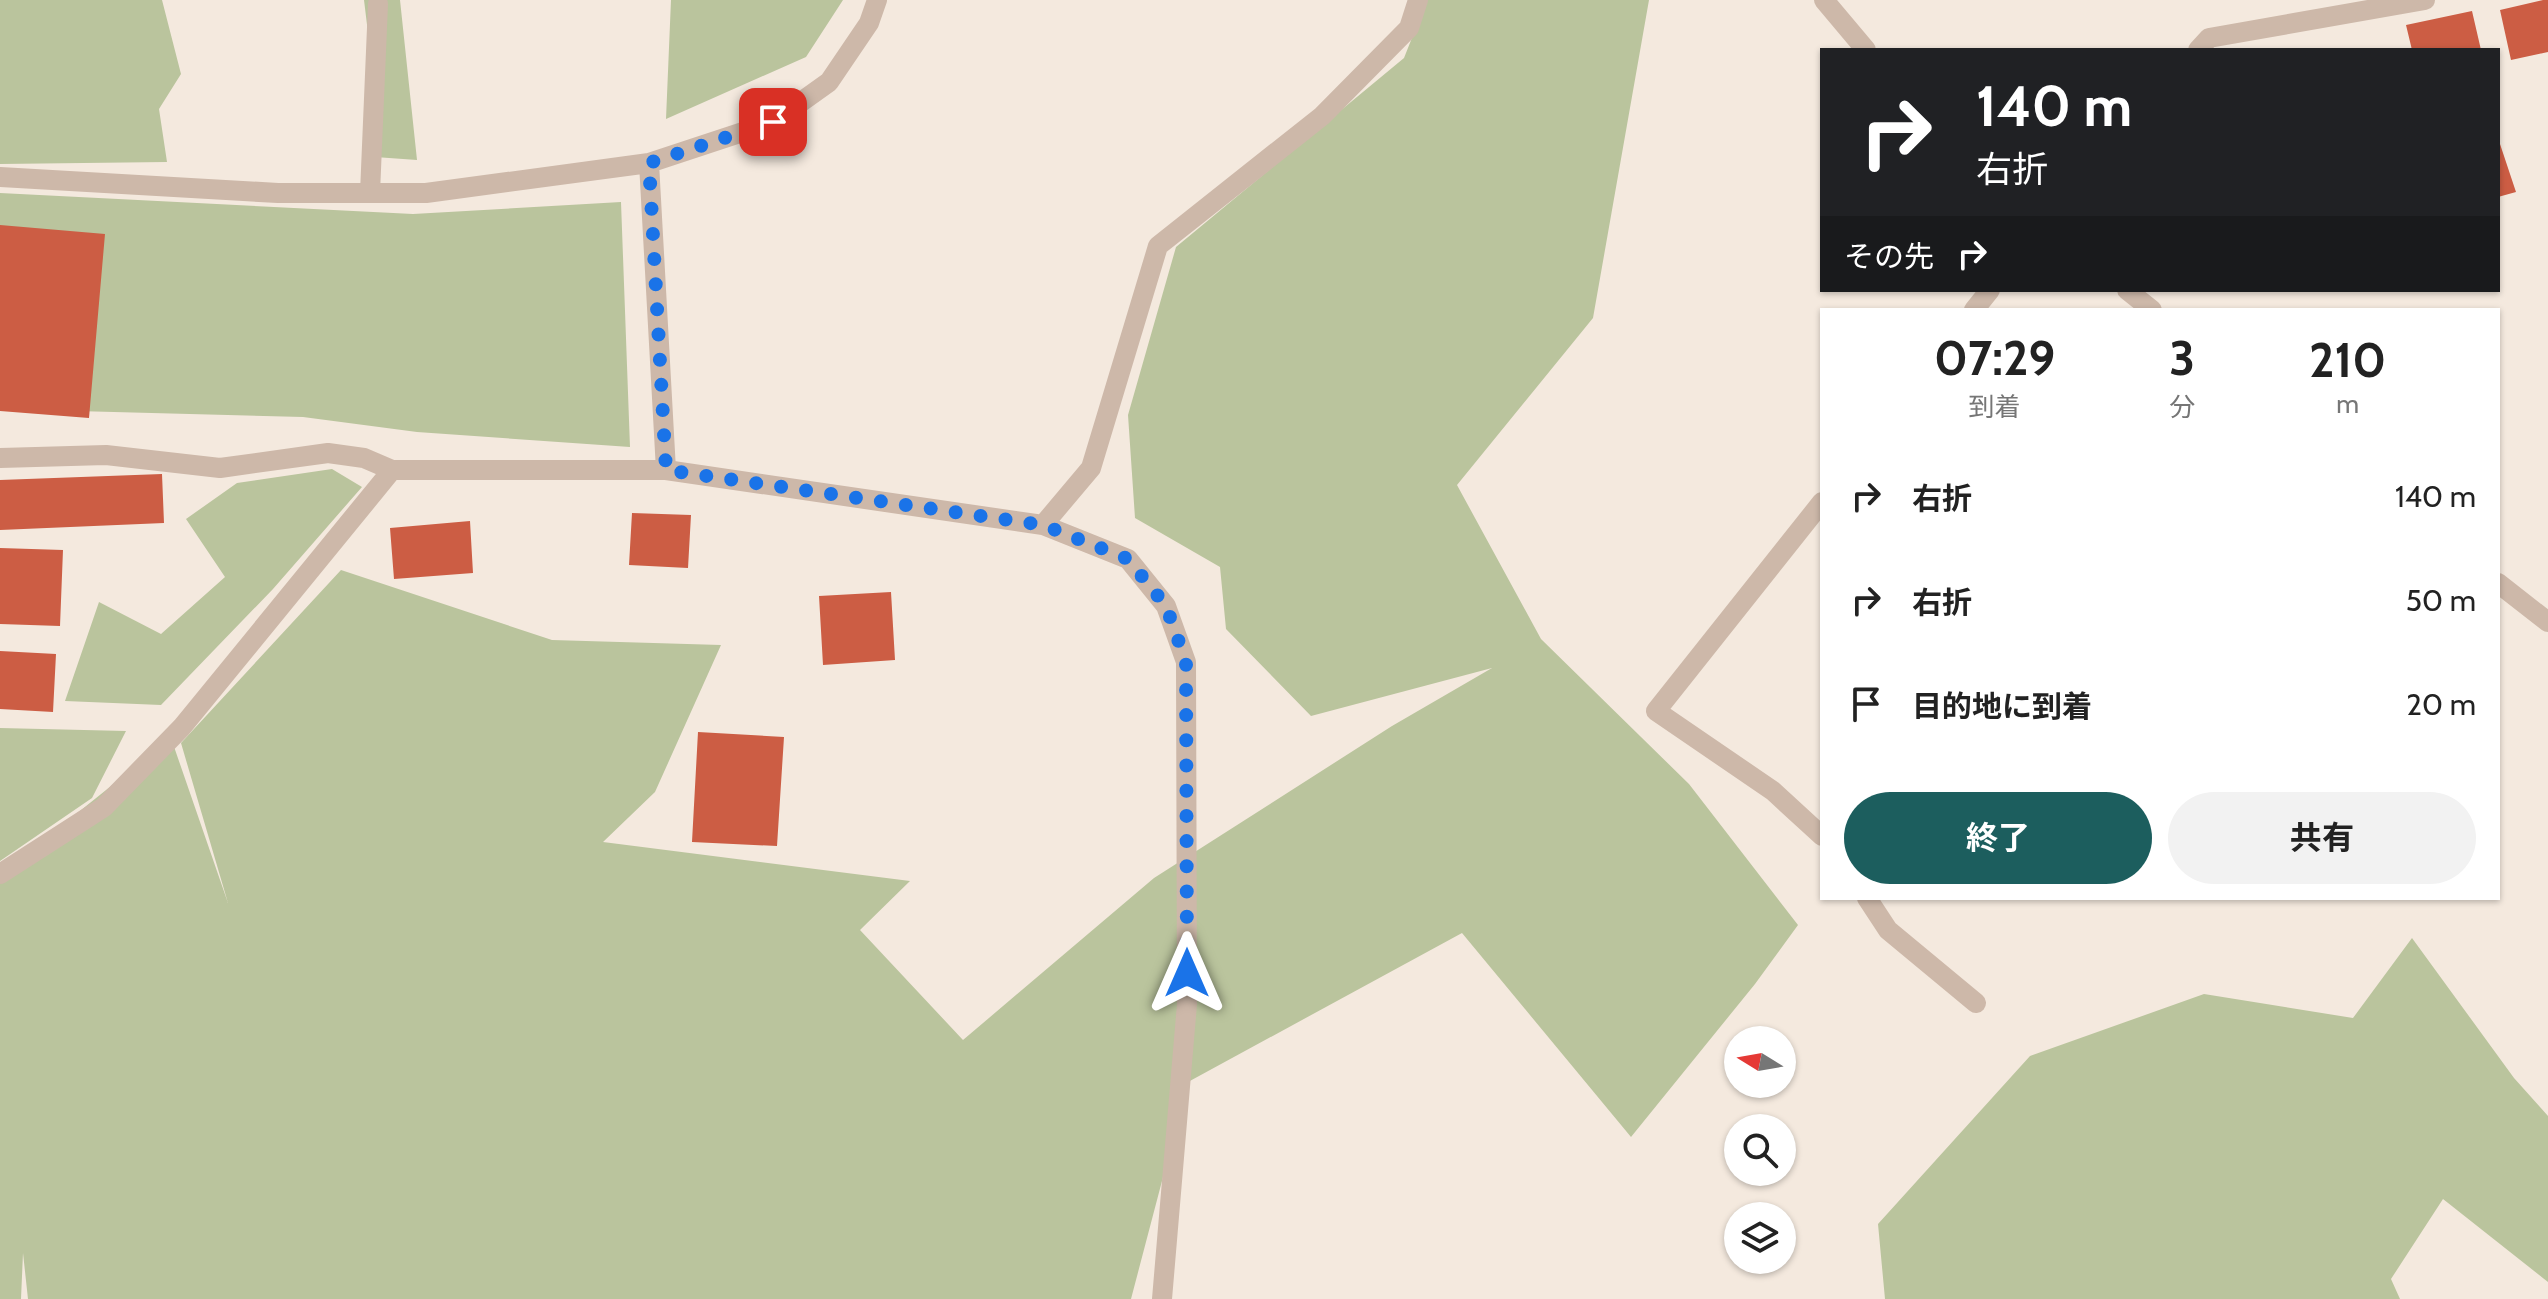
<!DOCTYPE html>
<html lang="ja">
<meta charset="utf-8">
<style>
body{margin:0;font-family:Cabin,"Noto Sans JP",sans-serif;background:#f2f2f2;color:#222;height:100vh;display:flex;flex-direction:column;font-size:30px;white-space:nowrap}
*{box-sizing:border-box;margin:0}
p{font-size:26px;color:#767676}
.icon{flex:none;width:44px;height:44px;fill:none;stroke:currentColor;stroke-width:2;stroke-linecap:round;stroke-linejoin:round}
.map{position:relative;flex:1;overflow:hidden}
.side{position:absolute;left:1820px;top:308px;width:680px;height:592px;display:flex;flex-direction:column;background:#fff;border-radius:0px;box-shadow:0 2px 6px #0004}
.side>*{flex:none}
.guide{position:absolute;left:1820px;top:48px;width:680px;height:244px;border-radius:0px;box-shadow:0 2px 6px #0004;background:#202124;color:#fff;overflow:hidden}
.needle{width:52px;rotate:281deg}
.tools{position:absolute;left:1724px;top:1026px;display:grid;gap:16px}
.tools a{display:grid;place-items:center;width:72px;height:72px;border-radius:50%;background:#fff;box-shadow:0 2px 6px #0004;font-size:40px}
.pin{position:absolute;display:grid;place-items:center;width:68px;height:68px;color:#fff;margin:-34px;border-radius:16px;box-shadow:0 4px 12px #0006}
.me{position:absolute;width:88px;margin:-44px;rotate:0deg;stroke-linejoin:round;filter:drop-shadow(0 0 6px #0008)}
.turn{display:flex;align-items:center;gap:28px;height:168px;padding:0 24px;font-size:36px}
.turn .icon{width:104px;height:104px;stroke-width:2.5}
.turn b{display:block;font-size:56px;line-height:68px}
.then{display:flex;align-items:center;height:76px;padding:0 24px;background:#0003;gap:16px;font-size:30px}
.eta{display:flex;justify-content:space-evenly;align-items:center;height:136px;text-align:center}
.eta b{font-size:48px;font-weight:700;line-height:56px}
.primary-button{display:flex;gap:16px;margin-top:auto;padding:16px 24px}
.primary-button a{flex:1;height:92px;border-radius:48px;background:#1c5e5e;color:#fff;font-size:32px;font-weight:700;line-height:92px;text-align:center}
.primary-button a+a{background:#f2f2f2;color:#222}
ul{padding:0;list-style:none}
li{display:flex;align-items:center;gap:24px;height:104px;padding:0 24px}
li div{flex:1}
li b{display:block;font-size:30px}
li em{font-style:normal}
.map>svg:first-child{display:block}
.green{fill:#bac49d}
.building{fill:#cc5d44}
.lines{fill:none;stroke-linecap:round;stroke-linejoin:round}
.service{stroke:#cdb8a9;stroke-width:20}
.minor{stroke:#cdb8a9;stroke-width:20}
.route{stroke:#1a73e8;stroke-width:14;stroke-dasharray:0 25.2}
</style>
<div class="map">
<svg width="2548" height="1299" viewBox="0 0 2548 1299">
<rect width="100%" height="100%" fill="#f4e9de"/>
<path class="green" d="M0 0H162L181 74 159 109 167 162 0 164Z
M364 0H400L417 160 375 157 373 74Z
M671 0H843L806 57 666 119Z
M1427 0H1649L1593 318 1457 485 1541 639 1689 784 1798 925 1755 984 1631 1137 1462 933 1188 1082 1131 1299H28L23 1253 21 1299H0V875L171 738 228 903 181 743 341 570 552 640 721 645 655 792 603 842 910 881 860 930 963 1040 1154 878 1392 726 1492 668 1311 716 1226 629 1220 567 1135 518 1128 415 1176 247 1404 58Z
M0 193 413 214 621 202 630 447 417 432 303 417 0 409Z
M332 469 362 487 273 589 161 705 65 701 99 602 161 634 225 577 186 519 237 483Z
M0 728 126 731 92 798 0 861Z
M2412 938 2514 1078 2548 1116V1282L2443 1199 2391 1279 2400 1299H1885L1878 1224 2030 1056 2204 994 2353 1018Z"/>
<path class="building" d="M2543 0H2548V52L2511 60 2500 10Z
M2472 11 2481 50H2412L2406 25Z
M2498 138 2516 192 2498 197Z
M0 225 105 234 89 418 0 411Z
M162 474 164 523 0 530V480Z
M632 513 691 515 688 568 629 565Z
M470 521 473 573 394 579 390 528Z
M0 548 63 550 60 626 0 624Z
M891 592 895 660 823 665 819 596Z
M0 651 56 654 53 712 0 709Z
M698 732 784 737 777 846 692 842Z"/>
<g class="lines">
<path class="service" d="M370 193 378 4"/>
<path class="minor" d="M1824 0 1866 50
M2198 50 2209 38 2425 0
M649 163 666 470
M0 177 278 193H426L649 163 773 122 829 82 869 23 877 0
M2127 290 2152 310
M1974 310 1990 290
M0 458 106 455 220 468 328 453 364 458 392 470H666L1043 525 1128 559 1166 606 1186 662 1187 1004 1162 1299
M1822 502 1656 711 1773 791 1822 836
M1043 525 1091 468 1158 246 1322 116 1409 28 1418 0
M2498 583 2548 622
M0 874 104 807 182 727 392 470
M1867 898 1888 930 1976 1003"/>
</g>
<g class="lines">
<path class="route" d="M773 122 649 163 666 470 1043 525 1128 559 1166 606 1186 662 1187 973"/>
</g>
</svg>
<div class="tools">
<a><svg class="needle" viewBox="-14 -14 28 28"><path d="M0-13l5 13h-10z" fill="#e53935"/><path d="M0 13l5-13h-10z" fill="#767676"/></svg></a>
<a><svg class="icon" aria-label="search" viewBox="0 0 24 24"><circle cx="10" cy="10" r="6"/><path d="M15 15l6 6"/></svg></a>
<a><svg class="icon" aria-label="layers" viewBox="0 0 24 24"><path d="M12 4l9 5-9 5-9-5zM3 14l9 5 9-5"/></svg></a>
</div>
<div class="pin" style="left:773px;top:122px;background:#d93025"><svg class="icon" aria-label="arrive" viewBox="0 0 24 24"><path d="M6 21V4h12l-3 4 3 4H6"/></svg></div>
<svg class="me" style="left:1187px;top:973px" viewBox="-20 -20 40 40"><path d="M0-17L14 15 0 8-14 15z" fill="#1a73e8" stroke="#fff" stroke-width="4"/></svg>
<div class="guide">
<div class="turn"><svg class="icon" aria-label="right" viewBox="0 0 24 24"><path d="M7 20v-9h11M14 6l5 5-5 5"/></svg><div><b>140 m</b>右折</div></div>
<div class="then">その先<svg class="icon" aria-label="right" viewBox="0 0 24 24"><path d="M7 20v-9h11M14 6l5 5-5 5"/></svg></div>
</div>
<section class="side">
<div class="eta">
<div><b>07:29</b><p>到着</p></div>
<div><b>3</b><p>分</p></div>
<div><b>210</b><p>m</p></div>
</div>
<ul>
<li><svg class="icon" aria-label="right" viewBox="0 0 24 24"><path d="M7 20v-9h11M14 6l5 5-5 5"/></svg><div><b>右折</b></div><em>140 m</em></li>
<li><svg class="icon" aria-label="right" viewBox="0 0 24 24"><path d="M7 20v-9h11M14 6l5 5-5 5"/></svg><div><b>右折</b></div><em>50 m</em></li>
<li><svg class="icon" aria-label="arrive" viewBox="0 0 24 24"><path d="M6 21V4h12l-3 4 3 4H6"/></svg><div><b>目的地に到着</b></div><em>20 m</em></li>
</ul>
<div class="primary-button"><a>終了</a><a>共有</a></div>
</section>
</div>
